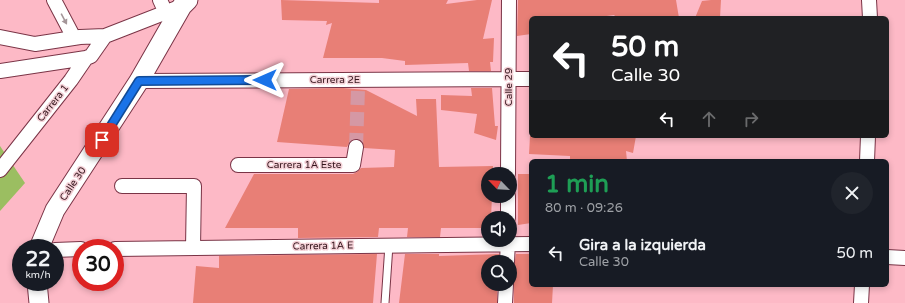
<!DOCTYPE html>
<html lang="es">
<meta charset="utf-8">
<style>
body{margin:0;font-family:"Varela Round",sans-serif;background:#20242c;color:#f1f3f6;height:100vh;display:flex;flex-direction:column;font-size:15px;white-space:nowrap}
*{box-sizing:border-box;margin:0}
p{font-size:13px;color:#9ea1a6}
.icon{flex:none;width:22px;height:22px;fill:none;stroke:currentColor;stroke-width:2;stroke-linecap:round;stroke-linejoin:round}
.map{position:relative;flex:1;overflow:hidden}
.details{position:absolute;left:529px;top:159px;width:360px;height:128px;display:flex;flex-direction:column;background:#171b24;border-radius:6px;box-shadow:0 2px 6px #0003}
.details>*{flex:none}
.top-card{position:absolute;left:529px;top:16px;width:360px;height:122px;border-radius:6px;box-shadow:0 2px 6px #0003;background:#202124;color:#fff;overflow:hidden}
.needle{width:26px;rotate:295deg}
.controls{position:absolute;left:481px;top:167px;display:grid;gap:8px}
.controls a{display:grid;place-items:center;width:36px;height:36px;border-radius:50%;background:#171b24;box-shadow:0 2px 6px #0003;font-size:20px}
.speed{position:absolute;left:12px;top:239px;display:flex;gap:8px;font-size:20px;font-weight:700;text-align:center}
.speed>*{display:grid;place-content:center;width:52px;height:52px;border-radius:50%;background:#171b24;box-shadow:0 2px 6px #0003;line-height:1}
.speed small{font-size:10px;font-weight:400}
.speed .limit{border:6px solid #d22;background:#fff;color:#111}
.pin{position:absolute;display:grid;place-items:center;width:34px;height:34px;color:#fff;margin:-17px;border-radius:8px;box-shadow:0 2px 6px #0006}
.me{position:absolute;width:44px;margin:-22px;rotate:270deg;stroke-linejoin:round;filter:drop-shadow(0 0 3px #0008)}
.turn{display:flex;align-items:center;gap:14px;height:84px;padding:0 16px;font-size:18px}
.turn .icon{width:52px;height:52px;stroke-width:2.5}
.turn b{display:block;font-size:28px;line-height:34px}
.lanes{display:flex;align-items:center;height:38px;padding:0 16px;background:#0003;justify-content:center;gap:20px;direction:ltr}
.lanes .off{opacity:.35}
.round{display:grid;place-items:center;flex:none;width:42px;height:42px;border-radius:21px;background:#20242c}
.summary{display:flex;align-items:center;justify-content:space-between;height:68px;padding:0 16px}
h1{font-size:24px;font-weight:800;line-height:30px;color:#1e9e55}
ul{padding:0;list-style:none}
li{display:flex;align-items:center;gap:12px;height:52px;padding:0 16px}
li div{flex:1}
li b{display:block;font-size:15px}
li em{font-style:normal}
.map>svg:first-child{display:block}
.green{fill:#9bbe61}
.building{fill:#e87f76}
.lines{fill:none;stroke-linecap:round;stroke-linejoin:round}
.street-tunnel{stroke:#d598a4;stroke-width:14;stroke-dasharray:14 7;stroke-linecap:butt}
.lane-casing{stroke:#7a3446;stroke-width:9}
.street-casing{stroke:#7a3446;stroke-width:16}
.secondary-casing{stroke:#7a3446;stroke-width:21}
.lane{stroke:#fff;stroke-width:7}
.street{stroke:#fff;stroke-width:14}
.secondary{stroke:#fff;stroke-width:19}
.oneway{fill:#a49699}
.route-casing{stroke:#114b97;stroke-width:10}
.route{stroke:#1a73e8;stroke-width:7}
.labels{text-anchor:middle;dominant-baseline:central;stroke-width:3;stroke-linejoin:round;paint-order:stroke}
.street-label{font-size:10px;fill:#35161d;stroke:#f4d1d7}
</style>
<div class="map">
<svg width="905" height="303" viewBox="0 0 905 303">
<rect width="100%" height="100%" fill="#fdb9c6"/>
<path class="green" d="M0 146 25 183 0 211Z"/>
<path class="building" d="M281 0 379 3V0H448L446 4 477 0H492L483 39 494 38 493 62H490L491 71H469L468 63 405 65V61L382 58H323L332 23 326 25 327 21 282 20Z
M518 0H676L679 18H617L614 15 592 18 563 17 531 18V34L517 36Z
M711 0H721L720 18H695L702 1Z
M343 88 366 90 417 116 416 99H436L439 167 493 166V174H488V196H492L491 218H488V228H441L440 237H407L408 228H379L378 237 298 238V228H225L254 174H353L357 172 361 168 394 167 395 150 364 148 362 141 358 139 350 141 347 147 277 142 289 89Z
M471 88H492L495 126H498L496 140 474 133 477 114 441 110V95L472 96Z
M530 136H636L633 153 626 151 627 161H576L570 159V156L529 154Z
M518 174H531V223L518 225Z
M377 254 373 303H193L196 266 219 268V256Z
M405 254H439V256L499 254V262H488V284H497V303H399Z
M516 254H531V285H553L552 303H514V284L513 280 510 277V270L514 266Z"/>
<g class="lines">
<path class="street-tunnel" d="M356 147 358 89"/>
<defs>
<path id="lane" d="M385 303 389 245"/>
<path id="street" d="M54 0 74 38
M160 0 166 13
M869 0 870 18
M0 37 35 44 80 37 105 36 182 6
M0 71 86 58
M139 81 531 79
M867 161 868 136
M238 165H353L356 147
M0 170 71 80 86 58 91 56 105 36
M508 174 509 0
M122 186H194L193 248
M508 218V196
M115 249 531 244
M55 250 81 249
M887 257 905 258
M507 262 508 240
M505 303 506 284
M861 303 862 285"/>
<path id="secondary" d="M39 248 55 210 139 81 182 6 188 0
M37 282 39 303"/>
</defs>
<use href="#lane" class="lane-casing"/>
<use href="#street" class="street-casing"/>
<use href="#secondary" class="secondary-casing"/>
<use href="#lane" class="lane"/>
<use href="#street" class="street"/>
<use href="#secondary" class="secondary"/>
</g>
<defs><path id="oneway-solid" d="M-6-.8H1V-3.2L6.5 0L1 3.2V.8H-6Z"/></defs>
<use class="oneway" href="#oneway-solid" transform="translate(64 19) rotate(62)"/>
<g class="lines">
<defs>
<path id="route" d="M102 140 139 81 265 80"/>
</defs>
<use href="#route" class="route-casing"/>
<use href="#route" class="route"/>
</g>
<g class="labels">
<g class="street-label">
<text x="335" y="80">Carrera 2E</text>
<text transform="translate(509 87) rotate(-90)">Calle 29</text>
<text transform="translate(53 103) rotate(-52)">Carrera 1</text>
<text x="304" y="165">Carrera 1A Este</text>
<text transform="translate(73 184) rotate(-56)">Calle 30</text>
<text transform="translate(323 246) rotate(-1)">Carrera 1A E</text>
</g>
</g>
</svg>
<div class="controls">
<a><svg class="needle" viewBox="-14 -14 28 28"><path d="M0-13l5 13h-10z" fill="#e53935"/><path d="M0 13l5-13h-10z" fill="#9ea1a6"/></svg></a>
<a><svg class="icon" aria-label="sound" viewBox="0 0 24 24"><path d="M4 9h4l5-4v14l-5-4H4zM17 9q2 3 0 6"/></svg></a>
<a><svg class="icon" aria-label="search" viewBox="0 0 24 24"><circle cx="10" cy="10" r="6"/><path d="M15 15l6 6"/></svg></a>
</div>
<div class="speed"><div>22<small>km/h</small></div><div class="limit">30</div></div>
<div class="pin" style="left:102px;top:140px;background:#d93025"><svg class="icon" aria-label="arrive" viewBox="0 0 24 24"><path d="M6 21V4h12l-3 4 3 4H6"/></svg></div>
<svg class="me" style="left:265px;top:80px" viewBox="-20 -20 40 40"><path d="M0-17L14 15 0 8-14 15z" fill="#1a73e8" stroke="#fff" stroke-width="4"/></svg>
<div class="top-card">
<div class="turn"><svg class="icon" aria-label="left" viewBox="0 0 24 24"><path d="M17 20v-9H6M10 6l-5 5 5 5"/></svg><div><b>50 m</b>Calle 30</div></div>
<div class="lanes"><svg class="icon" aria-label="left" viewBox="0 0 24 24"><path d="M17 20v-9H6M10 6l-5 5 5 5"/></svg><svg class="icon off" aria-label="ahead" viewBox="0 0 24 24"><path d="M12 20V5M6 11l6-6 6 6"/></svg><svg class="icon off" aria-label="right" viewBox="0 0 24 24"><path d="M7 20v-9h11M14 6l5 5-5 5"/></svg></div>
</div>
<section class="details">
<div class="summary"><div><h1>1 min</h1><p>80 m · 09:26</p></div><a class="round"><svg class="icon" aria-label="close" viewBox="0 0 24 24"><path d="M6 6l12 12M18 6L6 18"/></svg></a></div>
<ul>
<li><svg class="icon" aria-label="left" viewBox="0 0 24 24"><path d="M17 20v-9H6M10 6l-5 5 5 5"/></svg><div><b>Gira a la izquierda</b><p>Calle 30</p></div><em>50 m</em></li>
</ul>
</section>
</div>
